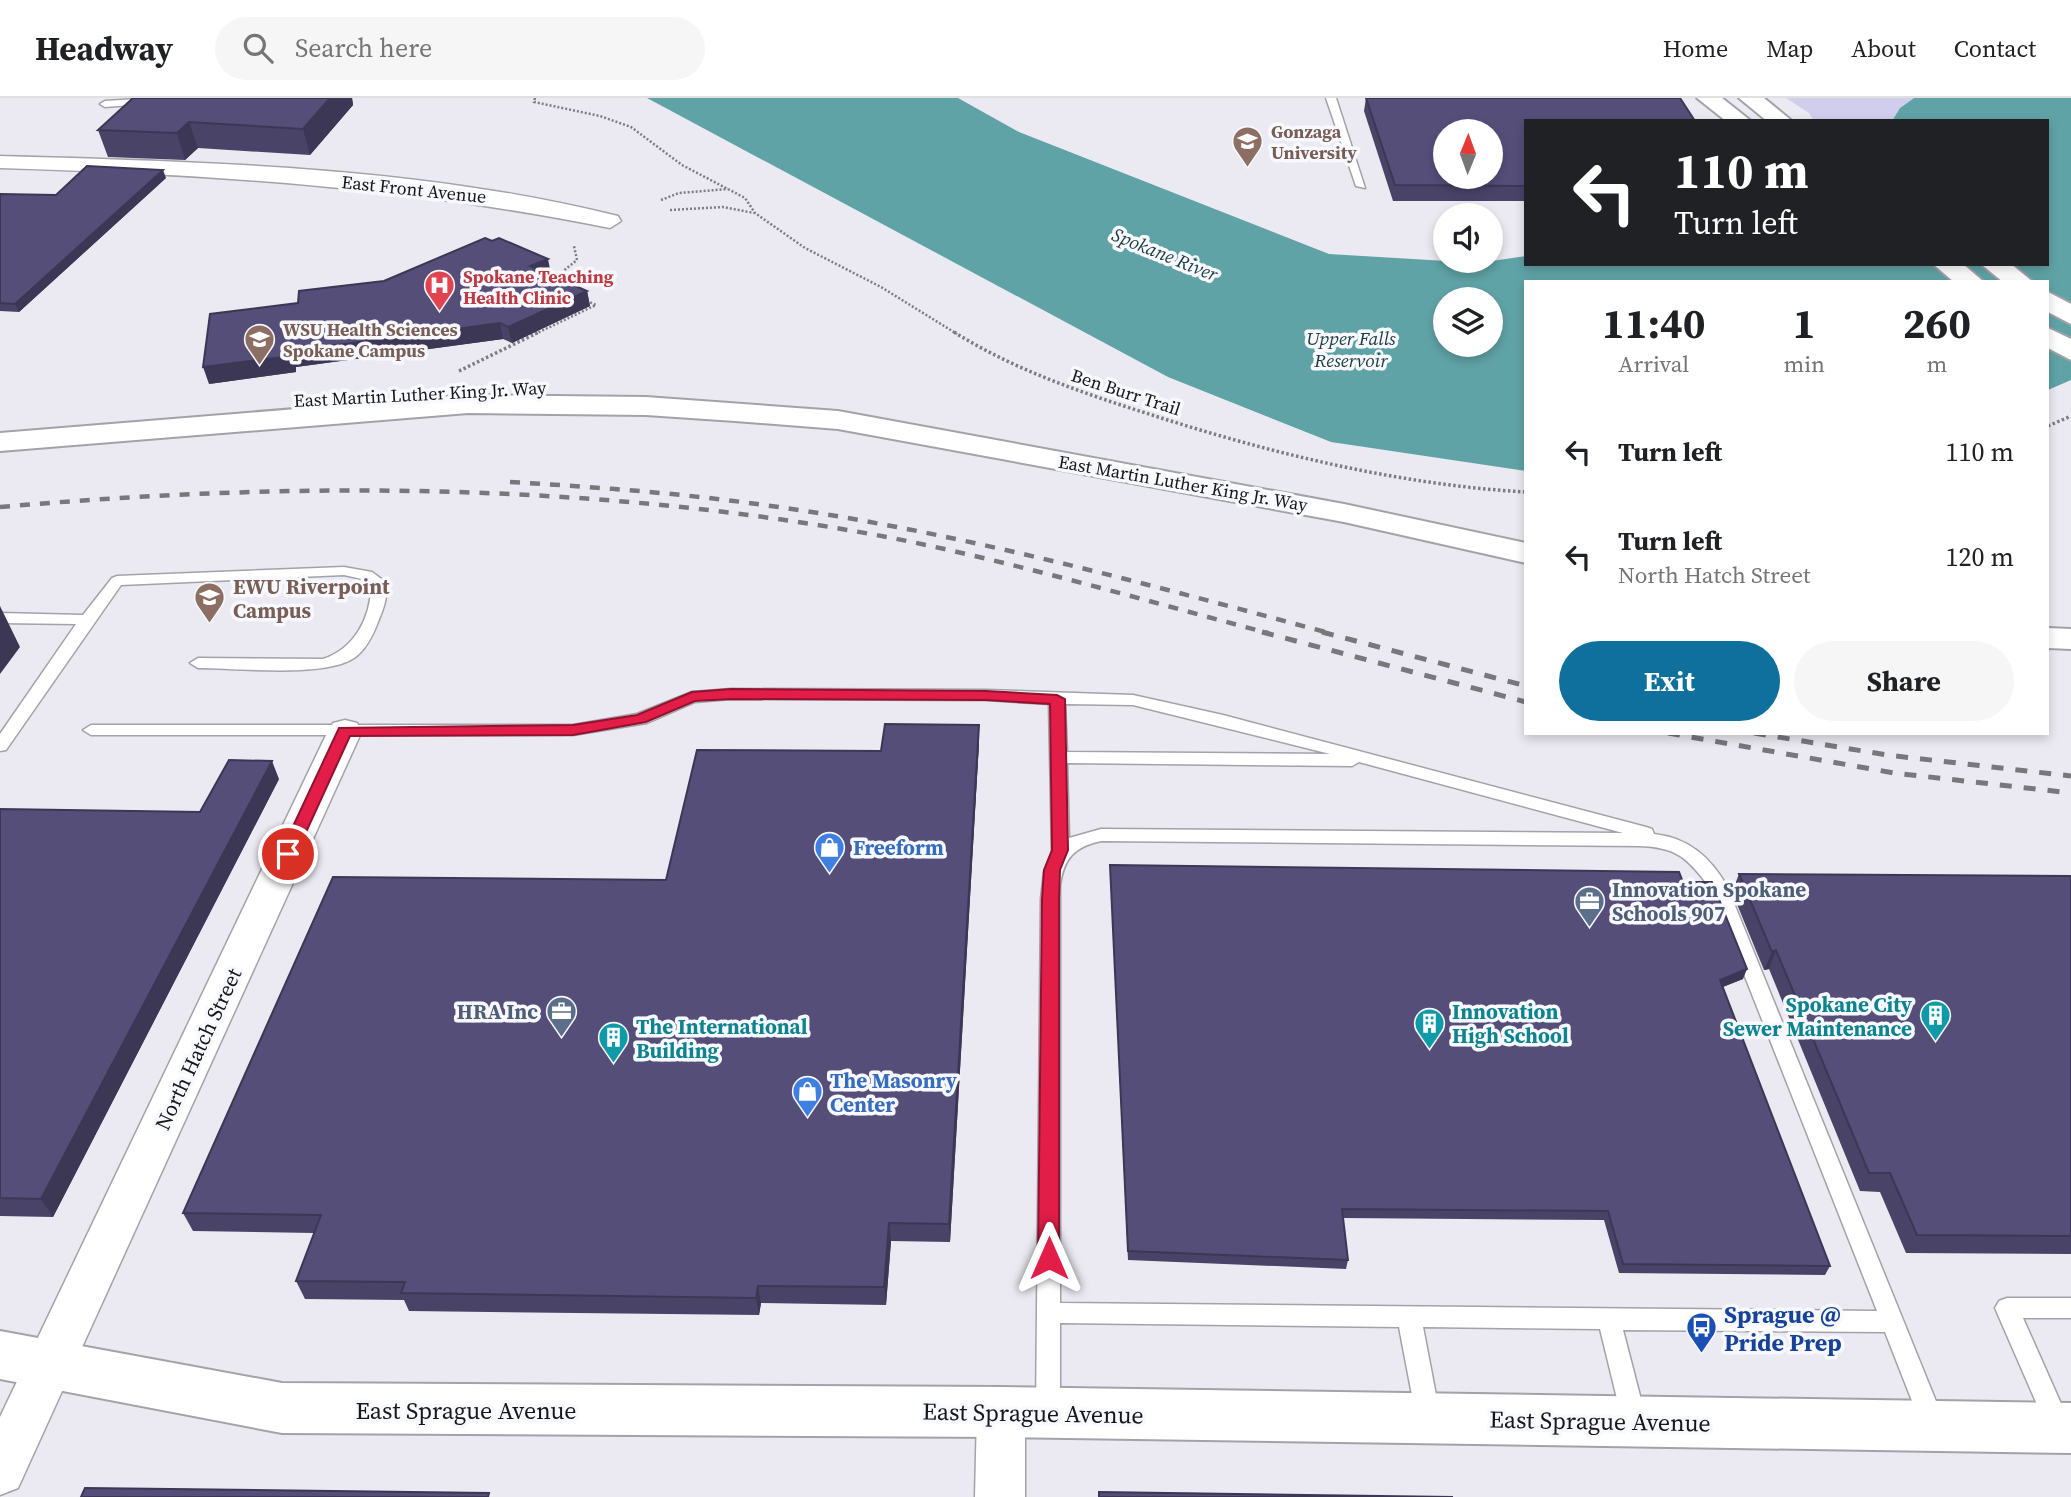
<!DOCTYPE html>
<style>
body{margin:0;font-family:"Source Serif 4",serif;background:#f6f6f6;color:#202124;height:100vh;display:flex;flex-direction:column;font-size:26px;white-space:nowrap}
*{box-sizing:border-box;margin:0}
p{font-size:23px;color:#757577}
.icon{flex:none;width:38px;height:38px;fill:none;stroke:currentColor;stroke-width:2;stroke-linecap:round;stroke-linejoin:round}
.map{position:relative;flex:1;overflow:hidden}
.side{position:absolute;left:1524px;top:182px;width:525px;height:455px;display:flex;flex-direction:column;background:#fff;border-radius:0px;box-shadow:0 4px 10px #0003}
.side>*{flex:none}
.top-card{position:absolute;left:1524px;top:21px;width:525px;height:147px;border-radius:0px;box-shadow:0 4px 10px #0003;background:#202124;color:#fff;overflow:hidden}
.needle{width:46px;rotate:1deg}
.controls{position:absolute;left:1433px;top:21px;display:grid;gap:14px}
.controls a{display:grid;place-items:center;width:70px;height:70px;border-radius:50%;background:#fff;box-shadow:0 4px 10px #0003;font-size:35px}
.pin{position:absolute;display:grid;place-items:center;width:60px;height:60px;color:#fff;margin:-30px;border:4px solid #fff;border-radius:50%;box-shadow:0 2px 7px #0007}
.me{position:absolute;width:77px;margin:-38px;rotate:0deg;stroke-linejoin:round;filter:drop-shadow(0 0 5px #0008)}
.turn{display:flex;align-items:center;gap:24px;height:147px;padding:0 35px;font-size:32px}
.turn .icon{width:91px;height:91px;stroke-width:2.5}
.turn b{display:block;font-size:49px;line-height:60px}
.eta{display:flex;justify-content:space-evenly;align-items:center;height:119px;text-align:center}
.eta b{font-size:42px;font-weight:700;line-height:49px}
.primary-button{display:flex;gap:14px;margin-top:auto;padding:14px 35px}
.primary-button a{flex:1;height:80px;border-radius:42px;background:#0f709d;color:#fff;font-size:28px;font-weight:700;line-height:80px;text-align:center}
.primary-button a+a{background:#f6f6f6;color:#202124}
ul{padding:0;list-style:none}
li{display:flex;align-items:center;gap:21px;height:105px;padding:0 35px}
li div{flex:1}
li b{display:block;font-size:26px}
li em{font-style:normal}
header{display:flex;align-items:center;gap:42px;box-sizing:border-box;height:98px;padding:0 35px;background:#fff;border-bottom:2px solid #e0e0e0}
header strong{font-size:33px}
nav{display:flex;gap:38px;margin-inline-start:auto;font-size:24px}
.search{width:490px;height:63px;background:#f6f6f6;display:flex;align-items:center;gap:18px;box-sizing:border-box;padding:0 24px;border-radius:38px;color:#757577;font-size:26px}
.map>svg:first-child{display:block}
.green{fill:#d1cdec}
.water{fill:#60a3a6;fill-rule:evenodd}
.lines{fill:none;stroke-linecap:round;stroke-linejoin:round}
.lane-casing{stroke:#a2a2a9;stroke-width:3}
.street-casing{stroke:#a2a2a9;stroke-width:3}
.secondary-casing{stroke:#a2a2a9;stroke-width:4}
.primary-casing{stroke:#a2a2a9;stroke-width:4}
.highway-casing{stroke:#a2a2a9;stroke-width:4}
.path-far1{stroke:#7c7c81;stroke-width:2.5;stroke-dasharray:2 2;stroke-linecap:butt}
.path{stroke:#7c7c81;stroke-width:3.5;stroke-dasharray:2.5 2.5;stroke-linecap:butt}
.lane{fill:#fff;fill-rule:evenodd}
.street{fill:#fff;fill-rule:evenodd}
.secondary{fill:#fff;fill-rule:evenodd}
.primary{fill:#fff;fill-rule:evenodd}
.highway{fill:#fff;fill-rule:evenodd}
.rail-far1{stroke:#77777c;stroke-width:4.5;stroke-dasharray:10 10;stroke-linecap:butt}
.rail{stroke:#77777c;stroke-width:5;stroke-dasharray:12 12;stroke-linecap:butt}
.wall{fill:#494368}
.shaded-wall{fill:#3c3755}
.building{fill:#554e79;stroke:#3c3755;stroke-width:2;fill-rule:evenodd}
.route{fill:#e11d48;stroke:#92132f;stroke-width:2}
.labels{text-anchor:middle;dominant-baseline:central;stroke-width:7;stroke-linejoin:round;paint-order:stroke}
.far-education-label{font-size:18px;font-weight:bold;fill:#785e54;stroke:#f8f8ff;text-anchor:start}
.far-street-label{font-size:18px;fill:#171719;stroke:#f8f8ff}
.far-health-label{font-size:18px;font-weight:bold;fill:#be3a42;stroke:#f8f8ff;text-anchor:start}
.far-water-label{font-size:19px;font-style:italic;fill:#1a3c3d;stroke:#f8f8ff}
.education-label{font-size:21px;font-weight:bold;fill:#785e54;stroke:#f8f8ff;text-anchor:start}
.shop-label{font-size:21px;font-weight:bold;fill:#366cbe;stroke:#f8f8ff;text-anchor:start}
.service-label{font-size:21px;font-weight:bold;fill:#4e5e75;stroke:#f8f8ff;text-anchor:start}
.culture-label{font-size:21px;font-weight:bold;fill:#0d838f;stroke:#f8f8ff;text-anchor:start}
.street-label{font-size:21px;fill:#171719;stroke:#f8f8ff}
.near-transit-label{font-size:24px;font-weight:bold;fill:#164399;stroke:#f8f8ff;text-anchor:start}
.near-street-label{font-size:24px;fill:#171719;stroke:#f8f8ff}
</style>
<header>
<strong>Headway</strong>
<div class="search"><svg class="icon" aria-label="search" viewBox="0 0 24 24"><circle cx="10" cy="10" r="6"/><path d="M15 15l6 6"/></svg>Search here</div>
<nav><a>Home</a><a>Map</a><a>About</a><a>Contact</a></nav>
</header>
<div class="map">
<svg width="2071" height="1399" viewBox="0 0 2071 1399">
<rect width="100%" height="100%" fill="#ebeaf2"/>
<path class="green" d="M1786 0H1914L1900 10 1892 23H1814L1809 15Z"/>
<path class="water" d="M647 0H958L1019 34 1329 156 1446 163H1492L1526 158V166H2048V23H1892L1900 10 1914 0H2071V282L2048 292V184H1526V373L1331 344 1168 279ZM1446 201H1491V247H1446Z"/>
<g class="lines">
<defs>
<path id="lane" d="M153 0 156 1V5L105 9 100 6 105 3Z
M1326 0H1336L1365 90 1356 88Z
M344 469 372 474 384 483C390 495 383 512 378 524 373 537 366 552 354 560 324 580 236 570 198 570L190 565 198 560 323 561C354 551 371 520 371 488L362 481 344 477 121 487 6 652 0 653V636L76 526 0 525V515L83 517 112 480 117 478Z
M731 591 986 592 1133 597 1223 617 1646 729 1652 731 1654 736C1689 740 1710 759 1727 788L1944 1323 1941 1331 1932 1334 1923 1331 1885 1234 1623 1232 1646 1321 1643 1329 1634 1332 1625 1329 1622 1321 1600 1231 1423 1229 1440 1318 1437 1326 1428 1329 1419 1326 1416 1318 1399 1229 1060 1225V1313L1057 1321 1048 1324 1039 1321 1036 1313 1041 801 1044 774 1052 754 1049 606 986 602 731 601 695 604 647 625 573 637H91L83 632 91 627H573L637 616 692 594ZM1065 606 1133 607 1330 656 1067 654ZM1359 664 1623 735 1101 731 1069 740 1067 665 1352 668ZM1101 743 1638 748C1676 749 1687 759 1710 790L1877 1213 1060 1205V787C1064 760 1074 749 1101 743Z
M2007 1200H2071V1220H2023L2070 1326 2067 1334 2058 1337 2049 1334 1995 1210 1999 1203Z"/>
<path id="street" d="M0 58C205 64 417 68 618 118L621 123 610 130C408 89 205 76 0 70Z
M345 622 357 625 362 633 18 1390 0 1397V1319L328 633 333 625Z
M1001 1291 1018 1298 1025 1314V1399H975L977 1314 984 1298Z"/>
<path id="secondary" d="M468 297 646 299 838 313 1344 406 1526 445V465L1344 424 838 331 735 323 646 317 468 315 0 353V335Z
M2048 530 2071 531V551L2048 550Z"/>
<path id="primary" d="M0 1233 282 1285 1001 1289 2071 1305V1355L1001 1339 282 1335 0 1281Z"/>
<path id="highway" d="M1697 0H1722L1751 23H1726Z
M1739 0H1764L1792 23H1767Z
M1933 166H1963L1984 184H1954Z
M1981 166H2011L2033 184H2003Z
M2048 194 2071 206V226L2048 214Z
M2048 230 2071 241V262L2048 250Z"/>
</defs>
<use href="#lane" class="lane-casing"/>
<use href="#street" class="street-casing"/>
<use href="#secondary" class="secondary-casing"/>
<use href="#primary" class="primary-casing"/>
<use href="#highway" class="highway-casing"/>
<path class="path-far1" d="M535 0 534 4 600 18 631 29 682 67 745 100 755 115 805 150 881 189 957 236
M661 102 679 95 728 91
M670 112 723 109 754 115
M573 190 580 187 558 177 577 162 574 148
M535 236 596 207 585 202"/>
<path class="path" d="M954 234C1016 273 1086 296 1155 318 1274 356 1401 387 1526 394
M459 273 539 234
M2048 328 2071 318"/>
<use href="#lane" class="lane"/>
<use href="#street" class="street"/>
<use href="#secondary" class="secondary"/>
<use href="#primary" class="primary"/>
<use href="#highway" class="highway"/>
<path class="rail-far1" d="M510 384C595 389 679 395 764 407 955 433 1143 485 1329 535
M0 409C296 383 593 384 887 439 1015 464 1142 502 1268 535"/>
<path class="rail" d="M1262 534 1526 604
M1322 534 1526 588
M1668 635 1894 675 2071 695
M1754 635 1887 657 2071 678"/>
</g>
<path class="wall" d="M330 0H352L353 7 310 57 198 50 185 62 108 59 98 32Z
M1366 0H1680L1526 23V103H1393L1364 13Z
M166 80 19 214 0 213V96L56 97Z
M550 176 587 193 590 208 512 245 503 241 296 269V274L209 286 551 176Z
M979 627V645L950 1144 891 1143 886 1207 761 1205 759 1217 409 1213 404 1202 305 1201 296 1183 314 1135 193 1133 183 1115 666 782 881 653Z
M279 681 53 1119 0 1118V711L200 714Z
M1110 767 1743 881 1723 889 1830 1168 1825 1177 1619 1175 1604 1122 1343 1120 1348 1162 1346 1171 1128 1162Z
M1739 776 2071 778V1156L1906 1155 1880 1094 1860 1093 1769 871 1764 872 1732 794Z"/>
<path class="shaded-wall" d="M330 0H352L353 7 310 57 303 31Z
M189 24 198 50 185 62 177 35Z
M163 72 166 80 19 214 15 206Z
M548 161 551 176 533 183 530 168Z
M587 193 590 208 512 245 508 229Z
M500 225 503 241 296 269V274L209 286 203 269 291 253Z
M0 508 20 549 0 576Z
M979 627V645L950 1144 949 1126Z
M272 663 279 681 53 1119 41 1101Z
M1776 852 1769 871 1764 872 1772 854Z
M1747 871 1743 881 1717 891 1720 882Z
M889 1125 891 1143 886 1207 884 1189Z
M758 1188 761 1205 759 1217 756 1200Z"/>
<path class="building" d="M133 0H330L303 31 189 24 177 35 98 32Z
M1366 0H1680L1695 23H1526V88L1395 87ZM1446 33H1491V79H1446Z
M87 68 163 72 15 206 0 205V96L56 97Z
M485 140 492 143 499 140 548 161 530 168 587 193 508 229 500 225 291 253V258L203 269 210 216 298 205 299 193 384 183Z
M885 626 979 627 949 1126 889 1125 884 1189 758 1188 756 1200 401 1195 405 1184 296 1183 321 1117 183 1115 333 779 666 782 697 652 881 653Z
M229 662 272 663 41 1101 0 1100V711L200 714Z
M1110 767 1679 774 1683 784H1712L1747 871 1720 882 1830 1168 1623 1166 1608 1113 1342 1111 1348 1162 1128 1153Z
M1739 776 2071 778V1138L1917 1137 1890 1075H1869L1776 852 1772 854Z
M85 1390 489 1395 488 1399H81Z
M1099 1394 1453 1399H1099Z"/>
<path class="route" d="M731 591 986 593 1057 597 1065 601 1068 752 1060 772 1059 801V1160L1056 1166 1049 1168 1041 1166 1038 1160 1042 801 1044 772 1052 752 1050 606 986 602 731 601 695 603 646 624 573 637 350 638 296 756 288 762 280 756 339 630 573 627 637 617 692 594Z"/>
<defs>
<symbol id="university-pin" viewBox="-11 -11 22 30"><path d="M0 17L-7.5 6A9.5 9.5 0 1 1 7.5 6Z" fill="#8d6e63" stroke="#f8f8ff"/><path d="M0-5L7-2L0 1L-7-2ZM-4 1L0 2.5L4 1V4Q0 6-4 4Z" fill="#fff"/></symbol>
<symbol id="hospital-pin" viewBox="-11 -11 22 30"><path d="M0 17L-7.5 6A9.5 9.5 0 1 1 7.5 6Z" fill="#e0444e" stroke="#f8f8ff"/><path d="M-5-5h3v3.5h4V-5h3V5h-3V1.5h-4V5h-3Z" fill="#fff"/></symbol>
<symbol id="shop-pin" viewBox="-11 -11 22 30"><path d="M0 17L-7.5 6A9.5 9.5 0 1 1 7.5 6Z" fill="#3f7fe0" stroke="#f8f8ff"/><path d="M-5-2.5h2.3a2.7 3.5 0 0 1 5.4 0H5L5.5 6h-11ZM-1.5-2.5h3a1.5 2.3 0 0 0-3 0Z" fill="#fff"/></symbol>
<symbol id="office-pin" viewBox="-11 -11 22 30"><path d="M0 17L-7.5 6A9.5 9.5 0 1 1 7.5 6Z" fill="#5c6f8a" stroke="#f8f8ff"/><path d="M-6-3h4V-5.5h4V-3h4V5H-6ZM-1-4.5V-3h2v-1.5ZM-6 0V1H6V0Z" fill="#fff"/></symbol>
<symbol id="building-pin" viewBox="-11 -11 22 30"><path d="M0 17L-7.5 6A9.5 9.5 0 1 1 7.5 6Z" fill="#0f9aa8" stroke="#f8f8ff"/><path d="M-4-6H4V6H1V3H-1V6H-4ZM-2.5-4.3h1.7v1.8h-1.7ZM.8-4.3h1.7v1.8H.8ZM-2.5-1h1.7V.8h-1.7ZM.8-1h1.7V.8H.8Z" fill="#fff"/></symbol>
<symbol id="bus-pin" viewBox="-11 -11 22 30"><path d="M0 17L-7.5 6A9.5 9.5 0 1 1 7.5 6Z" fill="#1a4fb4" stroke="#f8f8ff"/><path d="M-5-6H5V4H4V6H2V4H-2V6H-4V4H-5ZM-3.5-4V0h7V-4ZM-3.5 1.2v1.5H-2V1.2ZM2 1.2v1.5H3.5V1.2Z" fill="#fff"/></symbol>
</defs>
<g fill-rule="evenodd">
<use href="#university-pin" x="1230" y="26" width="35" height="47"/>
<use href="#hospital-pin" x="422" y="170" width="35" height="47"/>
<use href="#university-pin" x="242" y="224" width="35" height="47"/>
<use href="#university-pin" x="192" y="482" width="35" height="47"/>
<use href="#shop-pin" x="812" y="732" width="35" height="47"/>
<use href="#office-pin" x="1572" y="786" width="35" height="47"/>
<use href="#office-pin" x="544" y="896" width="35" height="47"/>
<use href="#building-pin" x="1918" y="900" width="35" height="47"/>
<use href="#building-pin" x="1412" y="908" width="35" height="47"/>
<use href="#building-pin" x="596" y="922" width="35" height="47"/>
<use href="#shop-pin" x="790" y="976" width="35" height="47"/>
<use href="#bus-pin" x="1684" y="1212" width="35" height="47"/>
</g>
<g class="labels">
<g class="far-education-label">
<text x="1271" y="33">Gonzaga<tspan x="1271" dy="21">University</tspan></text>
<text x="283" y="231">WSU Health Sciences<tspan x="283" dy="21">Spokane Campus</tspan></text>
</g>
<g class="far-street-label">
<text transform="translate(414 91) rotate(6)">East Front Avenue</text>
<text transform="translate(1126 294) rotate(18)">Ben Burr Trail</text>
<text transform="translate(420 296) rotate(-3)">East Martin Luther King Jr. Way</text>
<text transform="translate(1183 385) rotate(10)">East Martin Luther King Jr. Way</text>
</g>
<g class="far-health-label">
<text x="463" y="178">Spokane Teaching<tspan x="463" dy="21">Health Clinic</tspan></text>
</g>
<g class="far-water-label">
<text transform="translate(1165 156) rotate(22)">Spokane River</text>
<text x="1351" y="240">Upper Falls<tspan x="1351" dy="22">Reservoir</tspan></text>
</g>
<g class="education-label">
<text x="233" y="488">EWU Riverpoint<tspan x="233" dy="24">Campus</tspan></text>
</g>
<g class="shop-label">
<text x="853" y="749">Freeform</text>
<text x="830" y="982">The Masonry<tspan x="830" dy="24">Center</tspan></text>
</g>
<g class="service-label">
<text x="1612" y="791">Innovation Spokane<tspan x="1612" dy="24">Schools 907</tspan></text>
<text x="538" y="913" text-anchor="end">HRA Inc</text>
</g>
<g class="culture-label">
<text x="1912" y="906" text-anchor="end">Spokane City<tspan x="1912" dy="24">Sewer Maintenance</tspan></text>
<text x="1452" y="913">Innovation<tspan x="1452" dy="24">High School</tspan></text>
<text x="636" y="928">The International<tspan x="636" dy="24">Building</tspan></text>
</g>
<g class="street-label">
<text transform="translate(198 951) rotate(-65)">North Hatch Street</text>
</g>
<g class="near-transit-label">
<text x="1724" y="1216">Sprague @<tspan x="1724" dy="28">Pride Prep</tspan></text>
</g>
<g class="near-street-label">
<text x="466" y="1312">East Sprague Avenue</text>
<text transform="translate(1033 1315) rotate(1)">East Sprague Avenue</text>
<text transform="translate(1600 1323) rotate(1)">East Sprague Avenue</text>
</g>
</g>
</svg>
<div class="controls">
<a><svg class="needle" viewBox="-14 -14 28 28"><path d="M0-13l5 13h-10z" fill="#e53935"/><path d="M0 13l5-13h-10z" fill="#757577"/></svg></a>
<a><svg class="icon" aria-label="sound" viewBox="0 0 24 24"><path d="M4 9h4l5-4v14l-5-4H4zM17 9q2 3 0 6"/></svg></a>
<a><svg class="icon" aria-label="layers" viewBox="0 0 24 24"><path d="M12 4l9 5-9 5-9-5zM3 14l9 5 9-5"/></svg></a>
</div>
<div class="pin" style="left:288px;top:756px;background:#d93025"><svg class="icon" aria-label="arrive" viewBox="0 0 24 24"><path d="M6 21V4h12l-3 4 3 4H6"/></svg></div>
<svg class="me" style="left:1049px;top:1160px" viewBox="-20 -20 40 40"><path d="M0-17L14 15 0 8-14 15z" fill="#e11d48" stroke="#fff" stroke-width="4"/></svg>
<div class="top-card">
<div class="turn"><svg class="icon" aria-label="left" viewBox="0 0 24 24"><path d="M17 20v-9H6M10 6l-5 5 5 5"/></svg><div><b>110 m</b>Turn left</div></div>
</div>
<section class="side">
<div class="eta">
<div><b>11:40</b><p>Arrival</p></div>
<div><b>1</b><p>min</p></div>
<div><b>260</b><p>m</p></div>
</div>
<ul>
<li><svg class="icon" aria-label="left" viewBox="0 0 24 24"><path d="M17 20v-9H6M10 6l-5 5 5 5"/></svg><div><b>Turn left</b></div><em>110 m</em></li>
<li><svg class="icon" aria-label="left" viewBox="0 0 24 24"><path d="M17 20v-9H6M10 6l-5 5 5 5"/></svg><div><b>Turn left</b><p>North Hatch Street</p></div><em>120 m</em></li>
</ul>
<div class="primary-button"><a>Exit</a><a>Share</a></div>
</section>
</div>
